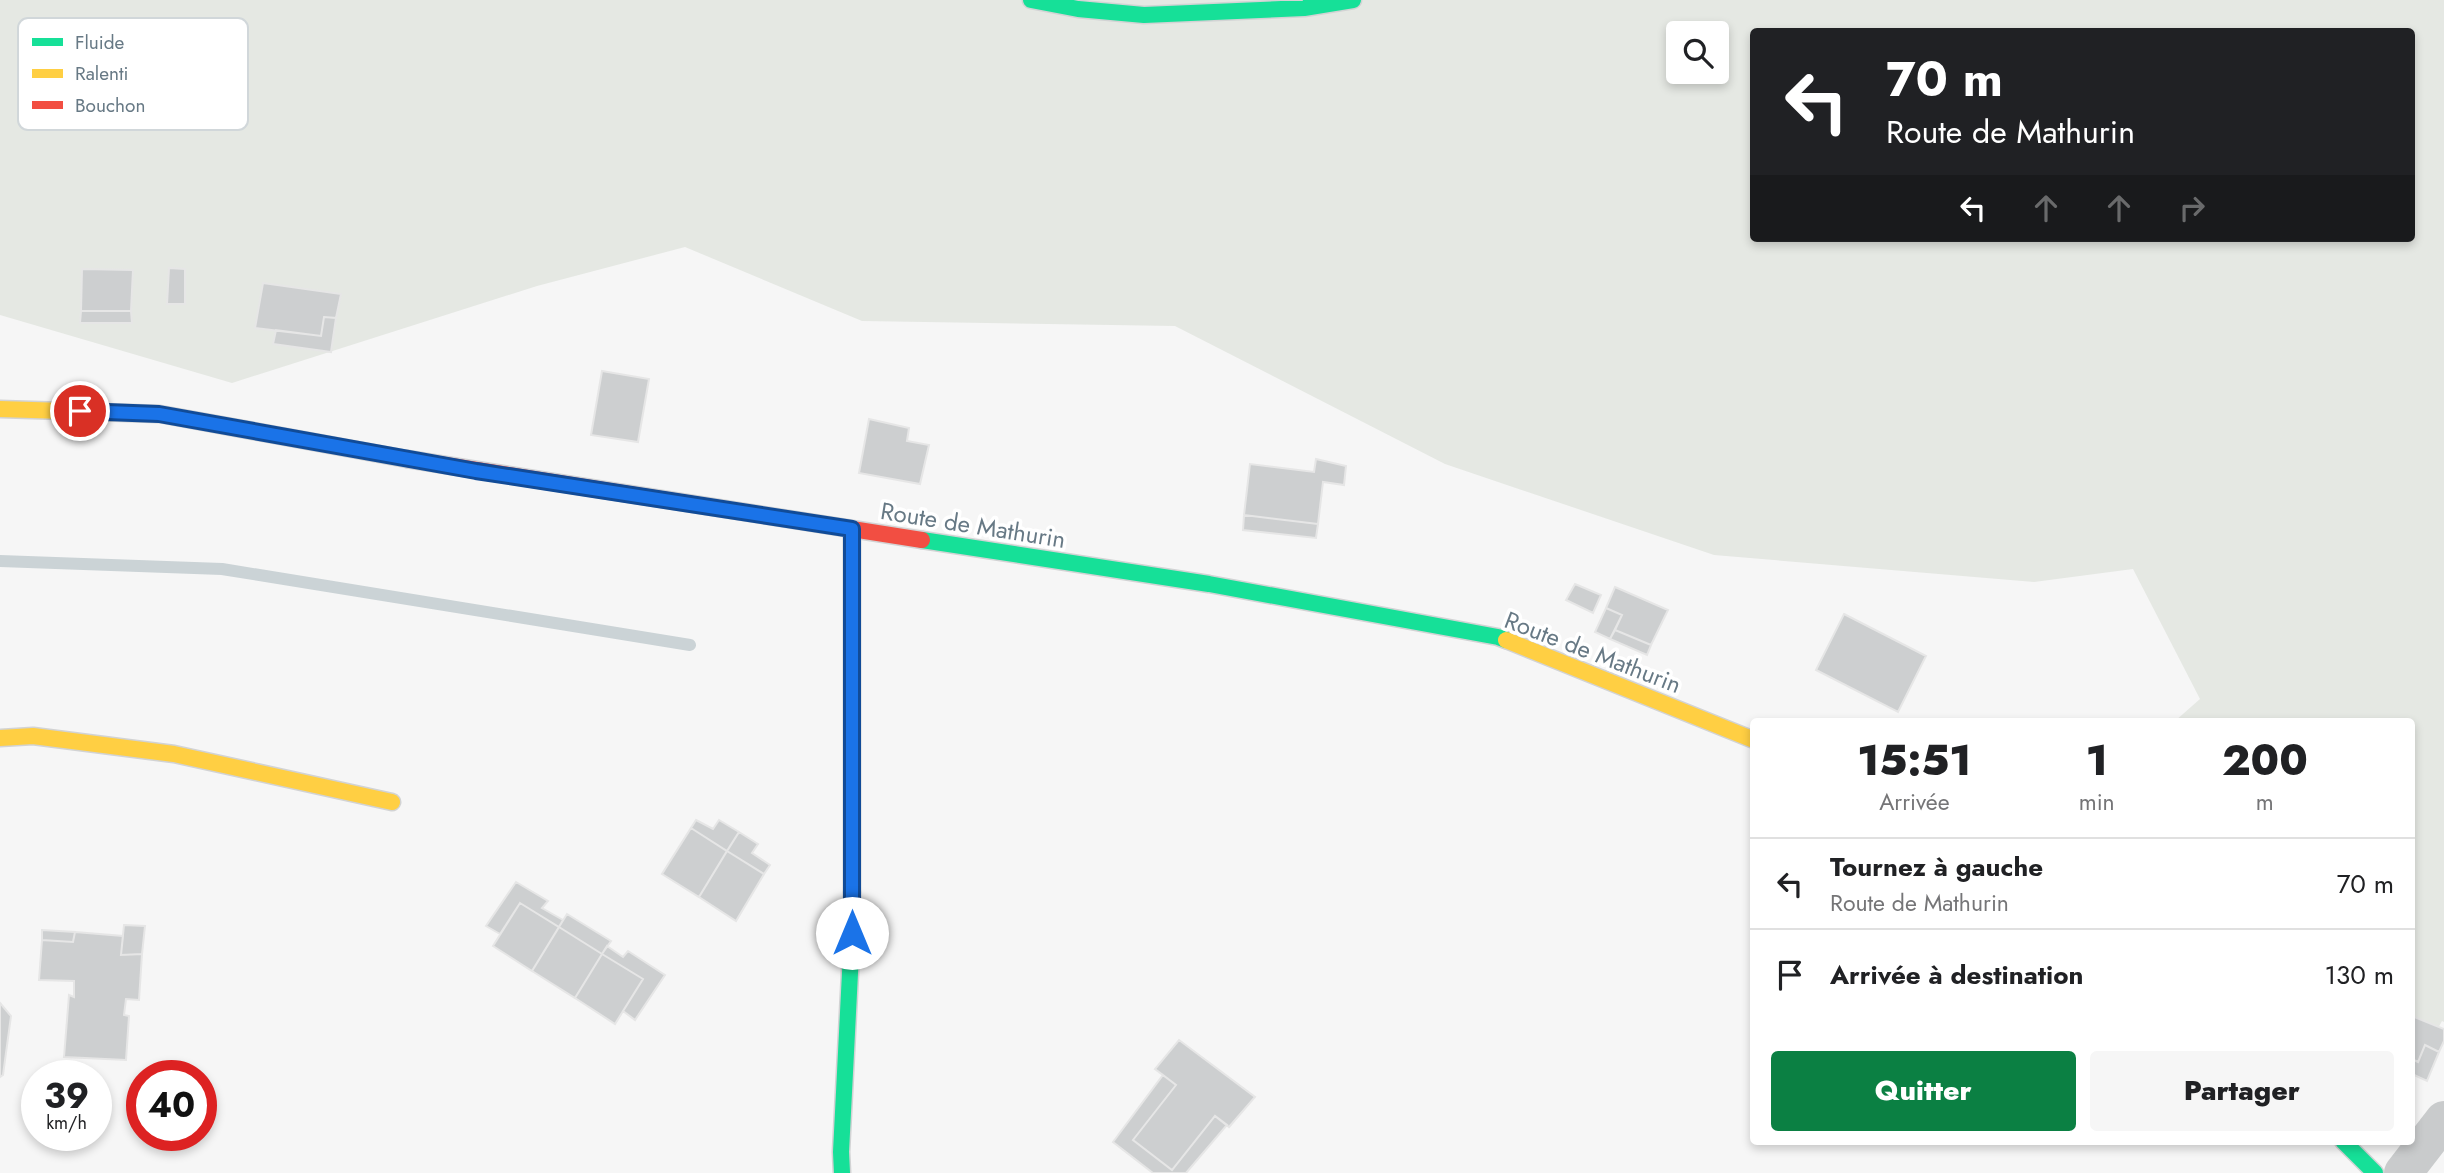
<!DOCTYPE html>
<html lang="fr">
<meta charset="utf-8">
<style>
body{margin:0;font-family:Jost,sans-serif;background:#f6f6f6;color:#202124;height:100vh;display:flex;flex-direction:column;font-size:26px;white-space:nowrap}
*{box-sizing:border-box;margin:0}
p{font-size:23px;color:#757577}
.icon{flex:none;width:38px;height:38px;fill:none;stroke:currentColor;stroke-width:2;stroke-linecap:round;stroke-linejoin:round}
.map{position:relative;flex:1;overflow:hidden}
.sheet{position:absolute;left:1750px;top:718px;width:665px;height:427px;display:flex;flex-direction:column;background:#fff;border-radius:7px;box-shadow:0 4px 10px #0003}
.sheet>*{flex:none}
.banner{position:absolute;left:1750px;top:28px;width:665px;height:214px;border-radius:7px;box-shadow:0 4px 10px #0003;background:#202124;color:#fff;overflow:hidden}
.controls{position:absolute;left:1666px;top:21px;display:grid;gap:14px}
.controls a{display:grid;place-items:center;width:63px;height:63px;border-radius:7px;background:#fff;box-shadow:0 4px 10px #0003;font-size:35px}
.speed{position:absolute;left:21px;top:1060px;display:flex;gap:14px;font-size:35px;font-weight:700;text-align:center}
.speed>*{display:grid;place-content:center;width:91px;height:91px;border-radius:50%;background:#fff;box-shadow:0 4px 10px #0003;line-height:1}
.speed small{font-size:18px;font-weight:400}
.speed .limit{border:10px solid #d22;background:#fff;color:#111}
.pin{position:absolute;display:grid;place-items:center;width:60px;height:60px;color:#fff;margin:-30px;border:4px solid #fff;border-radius:50%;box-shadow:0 2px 7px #0007}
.me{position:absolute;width:77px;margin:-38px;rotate:0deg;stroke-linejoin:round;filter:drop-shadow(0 0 5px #0008)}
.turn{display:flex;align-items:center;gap:24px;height:147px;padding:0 21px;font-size:32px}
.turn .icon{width:91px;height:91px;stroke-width:2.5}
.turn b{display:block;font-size:49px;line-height:60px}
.lanes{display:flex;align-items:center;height:66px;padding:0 21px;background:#0003;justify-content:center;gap:35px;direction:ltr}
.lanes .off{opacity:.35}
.eta{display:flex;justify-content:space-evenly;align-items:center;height:119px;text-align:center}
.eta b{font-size:42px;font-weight:800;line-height:49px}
.button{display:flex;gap:14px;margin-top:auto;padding:14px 21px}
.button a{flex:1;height:80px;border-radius:7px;background:#0b8043;color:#fff;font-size:28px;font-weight:800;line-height:80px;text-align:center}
.button a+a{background:#f6f6f6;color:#202124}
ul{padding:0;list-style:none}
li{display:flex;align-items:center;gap:21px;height:91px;padding:0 21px;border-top:2px solid #e0e0e0}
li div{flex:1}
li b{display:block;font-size:26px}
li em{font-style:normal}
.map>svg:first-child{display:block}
.green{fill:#e5e8e3;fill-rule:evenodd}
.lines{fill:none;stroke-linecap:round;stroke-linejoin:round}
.stream{stroke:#cbd3d6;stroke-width:12}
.building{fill:#cdcfd0;stroke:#e6e6e6;stroke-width:2}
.fast-casing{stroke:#d2d3d4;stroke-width:19}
.slow-casing{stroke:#d2d3d4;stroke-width:19}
.jam-casing{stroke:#d2d3d4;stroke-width:19}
.street{stroke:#c9cbcc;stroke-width:38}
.fast{stroke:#16e098;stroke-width:16}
.slow{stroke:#ffcf43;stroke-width:16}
.jam{stroke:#f24e42;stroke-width:16}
.route-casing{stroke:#114b97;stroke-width:18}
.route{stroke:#1a73e8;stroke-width:12}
.labels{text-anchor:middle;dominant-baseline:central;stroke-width:7;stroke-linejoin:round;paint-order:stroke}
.street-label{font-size:24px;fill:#677985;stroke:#fff}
.key{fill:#fff;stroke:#d1d7da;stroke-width:2}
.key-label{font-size:19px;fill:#677985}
</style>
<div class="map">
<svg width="2444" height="1173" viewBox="0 0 2444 1173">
<rect width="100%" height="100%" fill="#f6f6f6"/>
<path class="green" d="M0 0H2444V1022L2442 1021 2412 1076V721H2175L2200 699 2133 569 2034 582 1714 555 1445 464 1175 326 862 321 685 247 537 286 232 383 0 315ZM1754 32H2412V238H1754ZM1678 33H1717V72H1678Z"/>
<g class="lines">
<path class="stream" d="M0 561 222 569 690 645"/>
</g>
<path class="building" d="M169 268 185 269V304H167Z
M82 269 133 270 131 311H81Z
M263 283 341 294 336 318 324 317 321 336 255 328Z
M81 311H131L132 323H80Z
M324 317 336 318 331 352 273 344 276 330 321 336Z
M602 371 649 379 638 442 591 435Z
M869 419 909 428 907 441 929 445 920 484 859 473Z
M1316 459 1346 466 1344 485 1323 482 1318 524 1244 515 1250 464 1314 472Z
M1244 515 1318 524 1316 538 1243 530Z
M1575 584 1601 595 1593 613 1566 600Z
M1615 587 1668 610 1651 645 1615 630 1622 615 1606 608Z
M1606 608 1622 615 1610 639 1595 632Z
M1844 614 1926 656 1898 712 1816 670Z
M1615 630 1651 645 1647 655 1610 639Z
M696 820 713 829 719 820 739 832 727 851 691 828Z
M691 828 727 851 699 897 662 874Z
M739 832 758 844 752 853 770 865 764 874 727 851Z
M727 851 764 874 736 921 699 897Z
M516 882 548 901 542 908 563 920 559 927 520 903 500 934 486 926Z
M520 903 559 927 532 971 493 946Z
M567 914 611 941 602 954 559 927Z
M124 925 145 926 142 954 121 955Z
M559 927 602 954 575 998 532 971Z
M42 930 75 932 73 942 42 940Z
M75 932 123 936 121 955 142 954 139 1000 126 999 124 1015 129 1016 126 1060 64 1057 69 995 74 997V981L39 980 42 940 73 942Z
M607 946 623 957 628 951 665 975 635 1020 623 1011 643 979 602 954Z
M602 954 643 979 615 1024 575 998Z
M0 1003 11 1016 3 1075 0 1077Z
M2412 1016 2444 1029V1041L2439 1052 2425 1045 2418 1062 2412 1059Z
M1179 1040 1255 1097 1229 1127 1215 1116 1172 1170 1133 1140 1176 1085 1155 1069Z
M2425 1045 2439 1052 2427 1081 2412 1074V1059L2418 1062Z
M1163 1075 1176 1085 1133 1140 1172 1170 1215 1116 1227 1125 1186 1173H1153L1113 1142Z"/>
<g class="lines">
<defs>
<path id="fast" d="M1031 0 1078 9 1144 15 1304 8 1353 0
M922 540 1209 584 1498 637 1506 640
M2343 1141 2375 1173
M842 1173 841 1152 852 933V892"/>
<path id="slow" d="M0 409 160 414 407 459
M1506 640 1754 740
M0 738 33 736 174 754 392 802"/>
<path id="jam" d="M407 459 922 540
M852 529V892"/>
</defs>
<use href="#fast" class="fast-casing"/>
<use href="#slow" class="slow-casing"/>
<use href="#jam" class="jam-casing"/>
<path class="street" d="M2403 1173 2444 1120"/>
<use href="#fast" class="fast"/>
<use href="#slow" class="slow"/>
<use href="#jam" class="jam"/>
</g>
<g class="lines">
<defs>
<path id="route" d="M80 411 159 414 476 471 852 529V933"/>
</defs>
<use href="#route" class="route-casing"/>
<use href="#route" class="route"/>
</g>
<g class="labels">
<g class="street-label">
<text transform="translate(973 525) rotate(9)">Route de Mathurin</text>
<text transform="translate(1593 652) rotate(21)">Route de Mathurin</text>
</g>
</g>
<rect x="18" y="18" width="230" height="112" rx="10" class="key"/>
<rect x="32" y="38" width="31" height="8" fill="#16e098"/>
<rect x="32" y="69" width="31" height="9" fill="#ffcf43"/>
<rect x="32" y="101" width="31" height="8" fill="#f24e42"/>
<g class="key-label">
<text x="75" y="49">Fluide</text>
<text x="75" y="80">Ralenti</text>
<text x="75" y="112">Bouchon</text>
</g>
</svg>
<div class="controls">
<a><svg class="icon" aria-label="search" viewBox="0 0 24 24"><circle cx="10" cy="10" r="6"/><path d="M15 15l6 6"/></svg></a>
</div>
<div class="speed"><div>39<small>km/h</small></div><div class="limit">40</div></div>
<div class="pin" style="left:80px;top:411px;background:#d93025"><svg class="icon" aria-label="arrive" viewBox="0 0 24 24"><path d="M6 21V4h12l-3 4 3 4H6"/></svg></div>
<svg class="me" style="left:852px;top:933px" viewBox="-20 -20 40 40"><circle r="19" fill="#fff"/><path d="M0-13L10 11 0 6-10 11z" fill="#1a73e8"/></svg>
<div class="banner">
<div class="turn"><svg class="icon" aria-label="left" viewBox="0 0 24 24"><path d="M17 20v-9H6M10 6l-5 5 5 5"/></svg><div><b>70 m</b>Route de Mathurin</div></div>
<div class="lanes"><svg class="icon" aria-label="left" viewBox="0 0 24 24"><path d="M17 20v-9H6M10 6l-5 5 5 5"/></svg><svg class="icon off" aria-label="ahead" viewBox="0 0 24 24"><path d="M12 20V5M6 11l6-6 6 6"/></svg><svg class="icon off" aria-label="ahead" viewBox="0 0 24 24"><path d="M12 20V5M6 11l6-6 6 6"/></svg><svg class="icon off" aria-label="right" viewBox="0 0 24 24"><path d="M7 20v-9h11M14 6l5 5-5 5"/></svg></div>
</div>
<section class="sheet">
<div class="eta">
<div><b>15:51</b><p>Arrivée</p></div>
<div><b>1</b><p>min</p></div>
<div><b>200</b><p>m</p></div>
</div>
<ul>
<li><svg class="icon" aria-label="left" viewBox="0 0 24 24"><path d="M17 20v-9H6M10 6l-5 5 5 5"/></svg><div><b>Tournez à gauche</b><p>Route de Mathurin</p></div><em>70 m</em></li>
<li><svg class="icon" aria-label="arrive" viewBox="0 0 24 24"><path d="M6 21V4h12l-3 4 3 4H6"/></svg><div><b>Arrivée à destination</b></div><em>130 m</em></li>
</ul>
<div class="button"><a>Quitter</a><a>Partager</a></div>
</section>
</div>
